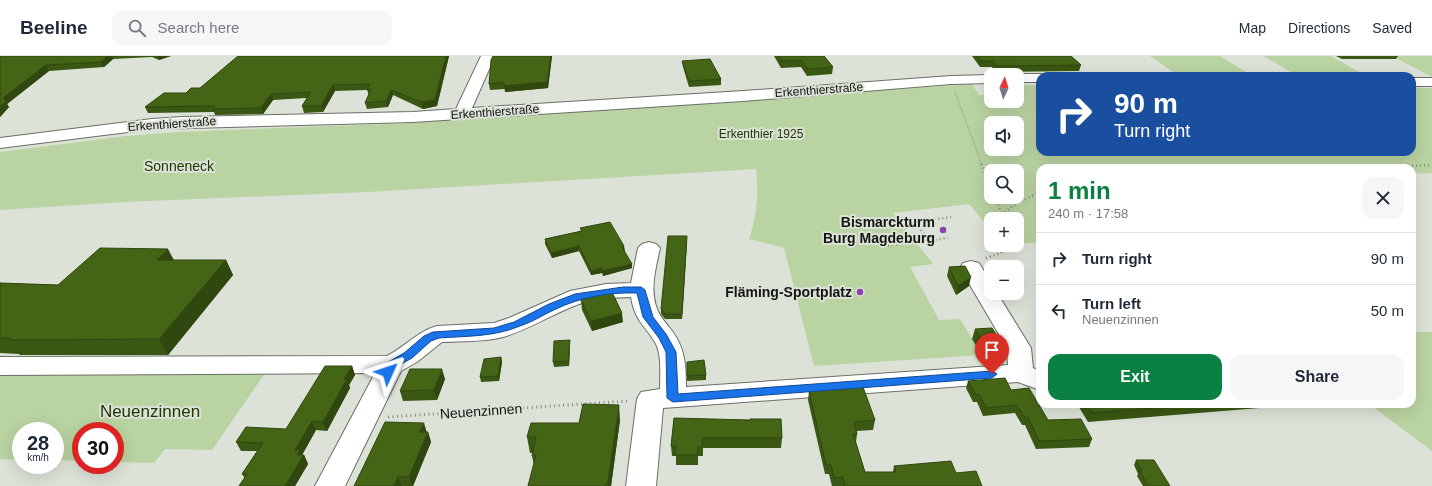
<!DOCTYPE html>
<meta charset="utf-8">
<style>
body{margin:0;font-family:Arial,sans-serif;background:#f6f6f7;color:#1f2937;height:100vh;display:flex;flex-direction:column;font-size:15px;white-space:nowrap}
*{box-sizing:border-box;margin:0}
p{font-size:13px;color:#747a83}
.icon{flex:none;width:22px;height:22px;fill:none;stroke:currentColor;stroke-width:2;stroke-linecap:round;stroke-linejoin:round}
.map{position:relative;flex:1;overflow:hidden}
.sheet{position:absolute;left:1036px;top:108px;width:380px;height:244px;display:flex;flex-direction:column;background:#fff;border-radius:12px;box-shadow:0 4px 16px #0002}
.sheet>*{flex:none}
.guide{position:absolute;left:1036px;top:16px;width:380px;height:84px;border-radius:12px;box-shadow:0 4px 16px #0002;background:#1a4fa0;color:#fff;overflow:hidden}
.needle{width:26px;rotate:4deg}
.fabs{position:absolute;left:984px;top:12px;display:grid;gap:8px}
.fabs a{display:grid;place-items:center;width:40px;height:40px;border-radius:8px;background:#fff;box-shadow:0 4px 16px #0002;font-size:20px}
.speed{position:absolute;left:12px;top:366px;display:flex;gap:8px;font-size:20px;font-weight:700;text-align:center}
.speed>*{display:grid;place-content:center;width:52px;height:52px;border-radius:50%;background:#fff;box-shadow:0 4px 16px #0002;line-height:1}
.speed small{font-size:10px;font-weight:400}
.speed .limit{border:6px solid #d22;background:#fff;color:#111}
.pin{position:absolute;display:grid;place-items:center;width:34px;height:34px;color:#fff;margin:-41px -17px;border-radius:50% 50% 50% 0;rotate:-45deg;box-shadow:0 0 4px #0007}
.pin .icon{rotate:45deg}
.me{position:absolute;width:44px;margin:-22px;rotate:48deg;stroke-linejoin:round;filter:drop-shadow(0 0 3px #0008)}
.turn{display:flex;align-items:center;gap:14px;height:84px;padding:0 12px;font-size:18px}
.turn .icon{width:52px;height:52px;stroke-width:2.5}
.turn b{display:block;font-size:28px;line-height:34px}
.round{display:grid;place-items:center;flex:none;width:42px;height:42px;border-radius:12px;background:#f6f6f7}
.overview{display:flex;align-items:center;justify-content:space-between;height:68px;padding:0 12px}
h1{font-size:24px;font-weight:700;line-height:30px;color:#0b8043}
.primary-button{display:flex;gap:8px;margin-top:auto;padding:8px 12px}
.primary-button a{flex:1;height:46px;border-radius:12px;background:#0b8043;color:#fff;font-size:16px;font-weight:700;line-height:46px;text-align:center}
.primary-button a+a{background:#f6f6f7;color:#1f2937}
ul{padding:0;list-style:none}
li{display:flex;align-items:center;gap:12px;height:52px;padding:0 12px;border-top:1px solid #e0e1e3}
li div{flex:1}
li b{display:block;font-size:15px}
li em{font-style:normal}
header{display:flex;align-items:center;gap:24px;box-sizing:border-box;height:56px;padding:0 20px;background:#fff;border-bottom:1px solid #e0e1e3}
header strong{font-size:19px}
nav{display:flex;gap:22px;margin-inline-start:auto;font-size:14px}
.search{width:280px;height:36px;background:#f6f6f7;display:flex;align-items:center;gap:10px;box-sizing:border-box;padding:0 14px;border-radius:12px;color:#747a83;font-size:15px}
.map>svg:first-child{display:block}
.green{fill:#bad3a2;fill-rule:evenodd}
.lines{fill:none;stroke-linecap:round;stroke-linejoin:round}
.minor-casing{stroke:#6b6f66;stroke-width:2}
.path-far2{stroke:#848880;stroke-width:2;stroke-dasharray:0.5 2;stroke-linecap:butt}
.path-far1{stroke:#848880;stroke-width:2.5;stroke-dasharray:1 3;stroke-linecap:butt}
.path{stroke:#848880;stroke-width:3;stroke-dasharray:1 3.5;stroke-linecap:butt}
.minor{fill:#fff;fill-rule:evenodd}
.wall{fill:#3a5713}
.shaded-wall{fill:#30470f}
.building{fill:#446516;stroke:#30470f}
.route{fill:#1a73e8;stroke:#114b97}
.poi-dot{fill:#8842b5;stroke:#dce2d7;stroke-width:1.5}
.labels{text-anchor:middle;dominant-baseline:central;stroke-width:4;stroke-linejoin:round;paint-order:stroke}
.far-street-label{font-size:12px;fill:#131511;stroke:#dce2d7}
.far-park-label{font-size:12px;fill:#213700;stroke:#dce2d7}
.park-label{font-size:14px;fill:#213700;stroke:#dce2d7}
.poi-label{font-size:14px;font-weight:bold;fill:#131511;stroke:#dce2d7;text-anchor:end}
.street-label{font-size:14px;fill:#131511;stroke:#dce2d7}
.near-park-label{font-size:17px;fill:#213700;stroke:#dce2d7}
</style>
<header>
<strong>Beeline</strong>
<div class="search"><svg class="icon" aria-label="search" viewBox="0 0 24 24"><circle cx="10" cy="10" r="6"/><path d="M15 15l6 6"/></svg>Search here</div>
<nav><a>Map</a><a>Directions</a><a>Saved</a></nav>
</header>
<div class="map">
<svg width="1432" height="430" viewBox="0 0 1432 430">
<rect width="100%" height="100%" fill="#dce2d7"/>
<path class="green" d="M1150 0H1220L1253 20H1179Z
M1263 0H1331L1366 20H1298Z
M1392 0H1432V21Z
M972 28 979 39H991V45H1017V38L1021 37 1017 29H1040V96H1412V32H1432V117L1412 118V112H1040V186L1017 188V163H991V174L969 148 893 157 933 208 910 211 939 264 960 263 982 299 814 310 784 192 749 183C757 160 759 137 756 113L368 136 124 146 0 154V96L126 80 178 76 411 67ZM991 67H1017V93H991ZM991 115H1017V141H991Z
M1412 276H1432V395L1369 348H1412Z
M268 313 212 394 165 393 154 407 115 406V375H81V405L55 404V375H21V404L0 403V314Z"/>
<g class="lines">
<defs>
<path id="minor" d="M481 0H495L472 52 743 35 951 20 991 19H993H991V27L951 28 743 45 413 66 152 73 0 92V82L152 63 183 61 413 56 456 53Z
M1017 18H1040L1046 20H1040V26H1017V19H1012Z
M1412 22H1432V30H1412Z
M649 186 656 188 660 192C656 211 650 231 656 250 659 260 666 267 672 275 685 292 686 310 686 331L1008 309 1007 292 960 212 963 207 971 205 979 207 991 227V237H997L1031 292 1033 312 1040 315V334L1018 326 663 352 656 430H626L637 343 641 336 660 333C660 319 662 301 656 288 646 270 635 266 631 241 615 242 598 241 582 247 555 256 531 273 503 281 484 286 462 285 442 286L417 306 401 315 345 430H315L375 317 0 319V301L387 300C405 291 418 275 437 270L494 267 509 262 570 235 606 228 631 227 638 192 642 188Z"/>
</defs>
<use href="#minor" class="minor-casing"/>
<path class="path-far2" d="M955 36 982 109"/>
<path class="path-far1" d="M981 108 991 131
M1364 112 1432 109
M995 141 1004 163
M1002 159 1014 149 1040 136
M929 184 914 166 951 161
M884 190 948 182
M986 202 1001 197 1009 189"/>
<path class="path" d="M388 361 628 345"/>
<use href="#minor" class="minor"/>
</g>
<path class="wall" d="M0 0H177H171L159 4 152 1 113 3 104 11 49 15 7 48 9 51 0 61Z
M449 0 437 50 423 53 393 39 388 51 367 53 365 47 369 39 367 34 335 35 323 56 304 57 302 50 307 42 273 44 263 58 215 59 214 56 148 57 145 51 186 37 200 32Z
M493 0H552L548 32 505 36V33L490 34 489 28Z
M774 0H824L833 11 832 18 807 20 801 11 781 12Z
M972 0H1071L1081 9 1079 15 995 16 992 11H980Z
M1336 0H1398L1396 3H1342Z
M682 5 721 23V29L689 31 683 11Z
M580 172 625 195H624L632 212 603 220 602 217 591 219 579 195 552 202 545 188V183L581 175Z
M687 185 682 263H665L661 258V253Z
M174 204H226L233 219 168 299H20L19 298 0 297V227L58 229Z
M949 211 969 230 956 239 947 220Z
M581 244 623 266 592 275 582 254Z
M975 273 1004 291 1001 301 984 303 972 283Z
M570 289 569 310 554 311 553 306Z
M1039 294H1040V308L1036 303Z
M501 301 502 306 499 325 481 326 480 321Z
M687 306 706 319V324L687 325Z
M352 310 355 319 349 329 350 332 327 375 316 374 302 399H304L308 408 295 430H239L245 422 242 418 257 395H241L236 386 286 373Z
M445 323 437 344 403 345 400 335Z
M968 325 1011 334 1048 364 1092 383 1089 391 1036 393 1025 369H1022L1015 357 983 360 977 346H973L966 332Z
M809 335 875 364 873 374 856 375 857 378 856 386 865 416H893L894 410 956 417 982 430H832L829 418H825L808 344Z
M1077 348H1309L1088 366Z
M674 362 782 382 781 392H703V400H698V409H676V400H672L671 390Z
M620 364 611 430H528L534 409 532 400V397H530L527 381 579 367Z
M427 376H428L431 386 413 430H354Z
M1136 404 1170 430H1143L1137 420 1138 418 1134 409Z"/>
<path class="shaded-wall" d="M108 0H112L113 3 104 11 101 6Z
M157 0H171L159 4Z
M446 0H449L437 50 423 53 421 46Z
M551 0H552L548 32 505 36 504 30Z
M46 9 49 15 7 48 9 51 0 61V51L3 42Z
M333 29 335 35 323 56 321 50Z
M391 34 393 39 388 51 386 45Z
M271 38 273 44 263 58 261 52Z
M687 180V185L682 263V258Z
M579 190V195L552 202 551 197Z
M624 190 625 195 622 196V191Z
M168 193 176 208 157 204Z
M226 204 233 219 168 299 159 283Z
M632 208V212L603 220V215Z
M601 212 602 217 591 219V215Z
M971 221 969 230 956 239 958 230Z
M622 257 623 266 592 275 591 265Z
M570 284V289L569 310 568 305Z
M501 301 502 306 499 325 498 320Z
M352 310 355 319 349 329 350 332 327 375 323 366 344 323Z
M442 313 445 323 437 344 434 334Z
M619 349 620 364 611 430H608V427Z
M312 365 316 374 302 399H304L308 408 295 430H285L295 394Z
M424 367 427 377 419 376Z
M428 376 431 386 413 430H412L409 421Z
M398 421 402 430H394Z"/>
<path class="building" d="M0 0H108L101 6 46 9 3 42 6 45 0 51Z
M238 0H446L435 44 421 46 391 34 386 45 365 47 371 33H367L370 28 333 29 321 50H302L311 36 271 38 261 52 213 53 215 50 145 51 164 37H186L191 32H200Z
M493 0H551L547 26 504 30V26L489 28 491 4Z
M778 0H824L833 11 808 13 801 4 782 5Z
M978 0H1071L1081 9 997 10 993 5H981Z
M710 3 721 23 689 25 682 5Z
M610 166 624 190 622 191 632 208 603 215 601 212 591 215 579 190 551 197 545 183 582 175 580 172Z
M668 180H687L682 258H665L661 253Z
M100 192 168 193 157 204H226L159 283 9 284 11 282H0V227L58 229Z
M965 210 971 221 958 230 949 211Z
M612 236 622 257 591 265 581 244Z
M992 272 1004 291 987 293 975 273Z
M570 284 568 305 553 306 554 285Z
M501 301 498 320 480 321 484 303Z
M704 304 706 319 687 320V306Z
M325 310H352L344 323H347L323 366 312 365 295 394H300L297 399H304L285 430H239L247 418H242L263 387 236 386 246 371 286 373Z
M410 313H442L434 334 400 335Z
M1005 322 1011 334 1029 332 1048 364 1081 363 1092 383 1039 385 1028 361H1024L1017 349 986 352 979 338 976 339 968 325Z
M863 331 875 364 854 366 857 378H853L865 416H896L894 410 951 405 956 417 976 415 982 430H845L843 421 834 422 831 409H826L809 335Z
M583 348 619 349 608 427H606L605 430H528L536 399 532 400 536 381H527L531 367H579Z
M1087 348H1205L1092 357Z
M674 362 750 364V363H781L782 382H703L702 390 698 391 697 399H675L676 390H671Z
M385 366 424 367 419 376H428L409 421H398L394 430H354Z
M1136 404H1154L1170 430H1148L1140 415H1142Z"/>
<path class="route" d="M623 231H641L645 234 653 261 666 278 676 296 678 338 992 315 997 318 992 322 673 346 667 342 666 296 659 282 643 261 637 237C609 236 581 241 556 253 544 258 533 266 520 270 494 281 466 280 439 282L431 285 412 302 394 312 392 318 388 320 382 316 385 308 404 297 424 280 433 276 494 272 514 266 549 248 575 238Z"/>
<g class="poi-dot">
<circle cx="943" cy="174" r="4"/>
<circle cx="860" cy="236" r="4"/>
</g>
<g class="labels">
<g class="far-street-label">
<text transform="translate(819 34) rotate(-4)">Erkenthierstraße</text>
<text transform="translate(495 56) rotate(-4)">Erkenthierstraße</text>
<text transform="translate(172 68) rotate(-4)">Erkenthierstraße</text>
</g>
<g class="far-park-label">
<text x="761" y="78">Erkenthier 1925</text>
</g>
<g class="park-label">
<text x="179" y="110">Sonneneck</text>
</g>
<g class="poi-label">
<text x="935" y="166">Bismarckturm<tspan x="935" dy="16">Burg Magdeburg</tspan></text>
<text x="852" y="236">Fläming-Sportplatz</text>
</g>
<g class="street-label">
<text transform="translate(481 355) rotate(-4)">Neuenzinnen</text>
</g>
<g class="near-park-label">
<text x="150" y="355">Neuenzinnen</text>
</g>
</g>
</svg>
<div class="fabs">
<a><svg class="needle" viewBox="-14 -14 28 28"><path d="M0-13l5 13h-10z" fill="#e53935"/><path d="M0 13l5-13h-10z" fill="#747a83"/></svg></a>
<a><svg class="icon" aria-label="sound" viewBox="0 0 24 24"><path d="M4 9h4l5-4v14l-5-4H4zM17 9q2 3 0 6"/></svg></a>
<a><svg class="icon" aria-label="search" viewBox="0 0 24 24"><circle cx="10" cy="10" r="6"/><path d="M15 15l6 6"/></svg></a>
<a>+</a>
<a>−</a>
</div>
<div class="speed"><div>28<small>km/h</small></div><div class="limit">30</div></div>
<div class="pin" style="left:992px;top:318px;background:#d93025"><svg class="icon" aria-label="arrive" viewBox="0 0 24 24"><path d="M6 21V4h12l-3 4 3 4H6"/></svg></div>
<svg class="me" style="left:388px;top:316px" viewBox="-20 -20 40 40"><path d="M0-17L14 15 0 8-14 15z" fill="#1a73e8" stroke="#fff" stroke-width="4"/></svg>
<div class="guide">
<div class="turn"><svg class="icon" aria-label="right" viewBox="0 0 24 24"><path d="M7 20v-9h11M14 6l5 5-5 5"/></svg><div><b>90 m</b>Turn right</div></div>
</div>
<section class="sheet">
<div class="overview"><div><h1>1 min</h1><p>240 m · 17:58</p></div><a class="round"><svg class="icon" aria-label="close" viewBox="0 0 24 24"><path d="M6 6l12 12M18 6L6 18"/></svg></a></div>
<ul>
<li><svg class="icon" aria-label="right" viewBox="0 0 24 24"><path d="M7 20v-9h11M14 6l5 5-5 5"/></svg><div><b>Turn right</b></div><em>90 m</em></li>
<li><svg class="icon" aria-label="left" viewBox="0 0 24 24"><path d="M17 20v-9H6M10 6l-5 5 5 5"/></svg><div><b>Turn left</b><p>Neuenzinnen</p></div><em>50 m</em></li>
</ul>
<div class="primary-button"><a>Exit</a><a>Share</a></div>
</section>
</div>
